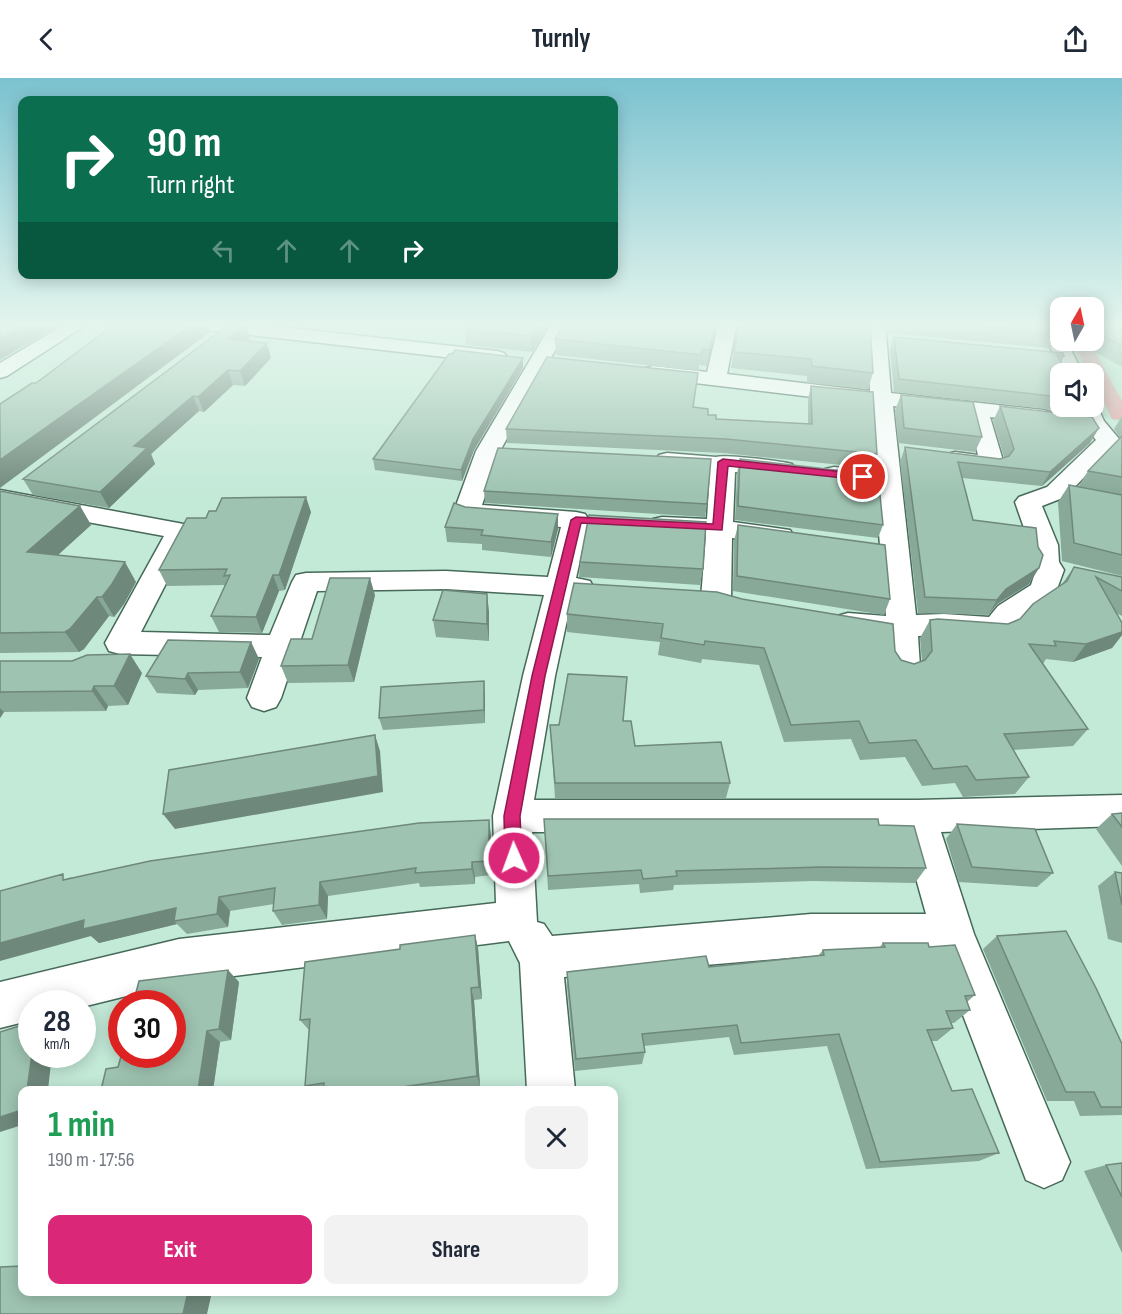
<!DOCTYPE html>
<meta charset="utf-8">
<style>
body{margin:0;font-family:"Sofia Sans Condensed",sans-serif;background:#f2f2f3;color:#1f2937;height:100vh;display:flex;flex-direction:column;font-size:22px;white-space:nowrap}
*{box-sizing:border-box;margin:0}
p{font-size:20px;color:#747a83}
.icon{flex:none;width:33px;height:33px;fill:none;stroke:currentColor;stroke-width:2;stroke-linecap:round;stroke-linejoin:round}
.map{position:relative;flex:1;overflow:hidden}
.side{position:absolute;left:18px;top:1008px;width:600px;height:210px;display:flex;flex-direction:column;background:#fff;border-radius:12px;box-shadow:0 3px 15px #0003}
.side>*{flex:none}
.guide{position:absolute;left:18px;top:18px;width:600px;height:183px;border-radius:12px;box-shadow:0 3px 15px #0003;background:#0b6e4f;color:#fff;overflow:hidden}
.needle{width:39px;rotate:9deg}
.buttons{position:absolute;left:1050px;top:219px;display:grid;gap:12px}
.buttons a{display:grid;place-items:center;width:54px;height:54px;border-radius:12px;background:#fff;box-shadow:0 3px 15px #0003;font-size:30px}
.speed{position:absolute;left:18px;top:912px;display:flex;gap:12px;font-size:30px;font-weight:700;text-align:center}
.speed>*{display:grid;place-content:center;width:78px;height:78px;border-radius:50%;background:#fff;box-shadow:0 3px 15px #0003;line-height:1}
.speed small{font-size:15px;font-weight:400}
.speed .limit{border:9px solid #d22;background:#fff;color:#111}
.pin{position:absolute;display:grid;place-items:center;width:51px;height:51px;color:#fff;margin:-26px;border:3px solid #fff;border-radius:50%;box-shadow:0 2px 6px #0007}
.me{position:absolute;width:66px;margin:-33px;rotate:358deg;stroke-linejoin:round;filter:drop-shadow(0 0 4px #0008)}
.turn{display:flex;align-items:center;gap:21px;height:126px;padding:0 30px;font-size:27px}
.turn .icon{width:78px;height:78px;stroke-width:2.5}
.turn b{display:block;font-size:42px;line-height:51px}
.lanes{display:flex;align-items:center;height:57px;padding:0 30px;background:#0003;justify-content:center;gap:30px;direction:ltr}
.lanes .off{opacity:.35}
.round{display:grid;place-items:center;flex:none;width:63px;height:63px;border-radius:12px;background:#f2f2f3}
.headline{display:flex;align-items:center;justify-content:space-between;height:102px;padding:0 30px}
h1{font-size:36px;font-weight:700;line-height:45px;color:#1e9e55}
.cta{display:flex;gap:12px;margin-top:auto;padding:12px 30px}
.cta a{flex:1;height:69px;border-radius:12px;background:#db2777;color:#fff;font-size:24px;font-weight:700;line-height:69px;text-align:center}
.cta a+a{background:#f2f2f3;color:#1f2937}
header{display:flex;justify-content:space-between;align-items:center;height:78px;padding:0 30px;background:#fff;font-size:27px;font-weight:700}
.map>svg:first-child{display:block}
.built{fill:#b2e0c9}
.green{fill:#dfa2a3}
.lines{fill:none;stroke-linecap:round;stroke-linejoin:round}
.minor-casing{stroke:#476959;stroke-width:3}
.minor{fill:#fff;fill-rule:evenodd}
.wall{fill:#88a898}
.shaded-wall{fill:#6f887c}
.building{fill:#9ec3b1;stroke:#6f887c;stroke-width:1.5}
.route{fill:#db2777;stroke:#8e194d;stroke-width:1.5}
</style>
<header><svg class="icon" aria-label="back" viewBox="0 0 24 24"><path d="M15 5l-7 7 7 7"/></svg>Turnly<svg class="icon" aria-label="share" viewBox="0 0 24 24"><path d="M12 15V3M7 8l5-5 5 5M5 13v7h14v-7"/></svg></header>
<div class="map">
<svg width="1122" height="1236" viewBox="0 0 1122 1236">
<rect width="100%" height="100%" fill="#c3e9d7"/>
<path class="built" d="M1122 245V346L1103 338 1097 329 1094 322V296L1081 295 1066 263 1094 262Z"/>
<path class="green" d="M1072 263H1089L1122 323V342L1112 341 1094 304V296L1089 295Z"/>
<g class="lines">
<defs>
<path id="minor" d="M67 245H89L7 298 0 300V285Z
M189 245H245L497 273 504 275 507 279 504 283 497 285 198 251 192 249Z
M552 245H570L500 373 482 427 576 434 585 436 589 442 576 500 590 503 594 510 590 517 572 519 555 598 534 722H917L1122 717V747L1120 748 941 754 974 856 1070 1084 1062 1102 1044 1110 1026 1102 940 877 811 878 564 899 575 1012H527L520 885 509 863 179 905 82 929V926H32V942L0 950V904L179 861 496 825 493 738 523 598 544 517 446 511 317 513 281 620 276 629 264 633 252 629 247 620 262 579 120 576 109 573 105 565 164 458 0 428V412L189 447 193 453 141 554 270 557 292 504 296 497 306 495 446 493 548 499 561 449 467 441 458 438 454 433 476 373ZM532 754H903L926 836H811L552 858 544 846 537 844Z
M719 245H737L727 296 870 313 867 245H885L891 315 1043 332 1051 334 1054 339 1051 344 1043 346 990 339 1004 386 1000 391 992 393 947 386 943 381 947 376 955 374 978 377 968 337 893 328 916 537 944 536 989 539 998 528 1031 507 1036 492 1031 484 1030 467 1015 424 1019 419 1047 409 1096 362 1083 345 1076 328H1094L1095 323 1104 343 1120 362 1065 419 1042 428 1058 467 1059 484 1064 492 1054 519 1020 542 1008 557 997 561 944 557 918 558 920 589 915 597 904 601 893 597 888 589 887 559 858 557 837 552 833 545 837 538 848 535 886 538 875 408 825 401 822 396 825 391 834 389 874 393 871 326 653 300 646 298 643 294 646 290 653 288 707 294Z
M1039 245H1057L1060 252V262H1066L1083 296H1063Z
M667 375 716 379C725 376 780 383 792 386L795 391 792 396 783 398 735 394 733 444 790 452 794 458 790 464 781 466 732 460 731 520 726 527 716 530 706 527 701 520 706 457 653 453 649 447 653 441 662 439 707 441 710 393 659 387 655 382 659 377Z"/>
</defs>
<use href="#minor" class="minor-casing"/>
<use href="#minor" class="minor"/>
</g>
<path class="wall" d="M550 245 532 274 466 267 465 251Z
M564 245H717L707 288 699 287V293L556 277 555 261Z
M739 245H870L873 295 868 311 807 305V298L731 290Z
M887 245H1051L1056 255 1048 270 888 255Z
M1094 245H1122V289L1073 262H1094Z
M894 259 1064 278 1061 285 1060 328H1077L1074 334 894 314 890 272Z
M250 260 247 263 271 280 245 308 233 307 204 334 199 333 151 376 155 386 109 430 33 417 23 401Z
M523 280V290L474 372 462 403 375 392 373 381Z
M811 308 877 376 872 390 723 375 507 365 506 351 693 329 716 341 808 346V321Z
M901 317 982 359 975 374 898 365 895 332Z
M1000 328 1090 365 1042 408 962 400 973 442 1039 490 1029 506 997 526 988 537 918 535 900 384 905 369 1000 381 1004 379 993 343Z
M1122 338V417L1078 409 1088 393 1120 360 1114 351Z
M740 381 883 447 878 460 735 442 737 395Z
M1069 407 1122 417V498L1062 483 1058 424Z
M0 413 80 428 91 447 58 477 136 504 124 526 114 539 109 538 84 571 79 574 0 575Z
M484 413 707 426 705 439 485 425Z
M465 429 558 436V451L551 479 482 472V466L447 464 445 449Z
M311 434 285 512 279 513 262 555 219 554 211 538 225 507 167 508 159 492 206 440Z
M738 447 890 521 884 537 733 513 734 463Z
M580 484 703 491 700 507 579 499Z
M1074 489 1122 499V538L1116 535 1122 545V557L1112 570 1073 584 1046 581 1043 586 1088 651 1073 668 1013 672 1029 699 1015 716 963 719 955 705 922 708 905 679 860 682 851 661 784 664 759 587 702 581 701 585 658 577 660 564 567 554V536L895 573 901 582 914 586 922 583 920 560 930 542 1008 546 1020 541 1062 506Z
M375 517 354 604 288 605 281 588 312 561Z
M489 533V563L436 559 433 542Z
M251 564 259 581 248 610 198 612 195 617 157 615 146 598Z
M0 583 142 595 128 627 108 628 106 633 4 634 0 640Z
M485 616V645L383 652 379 640Z
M623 643 635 668 730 705 726 720H555L550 647Z
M1122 735V788L1096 751 1112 736Z
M544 741 879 747 926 790 915 805 813 803 674 807 673 812 640 815 639 806 548 812Z
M957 746 1053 795 1037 809 959 804 946 761Z
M491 757V797L475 799V806L420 809 419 805 328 818 327 841 282 847 273 833 274 826 230 833 228 849 187 856 177 846 99 865 91 858 68 800Z
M1115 794 1122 795V865L1108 861 1098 808Z
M475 857 478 870 482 921 474 922 480 1008 449 1012H310L305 1008 309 952 300 942 400 871Z
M997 858 1122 966V1037L1080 1038 1074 1023H1047L983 871Z
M883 865 929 869 975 917 967 924 970 932 954 945H951L953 950 937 963H931L952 1013 999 1075 979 1083 866 1091 827 968 734 977 729 959 644 968 645 974 642 986 575 993 567 908V894L709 889 818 878 823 872 879 870Z
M239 904 231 962 220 964 213 1012H101Z
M1122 1085V1175L1084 1093 1106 1087Z"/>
<path class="shaded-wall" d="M28 245H63L0 282V261Z
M194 245H207L210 254 0 410V382Z
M540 245H550L532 274 531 258Z
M716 245H717L707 288 709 272Z
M245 246 250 260 233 276 228 261Z
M267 265 271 280 245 308 240 293Z
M523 280V290L474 372 462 403 461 392 473 361Z
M228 292 233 307 204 334 198 319Z
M193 318 199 333 151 376 155 386 109 430 100 414 134 368Z
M1099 350 1090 365 1042 408 1050 394Z
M306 419 311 434 285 512 279 497Z
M80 428 91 447 40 493 27 474Z
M558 436V451L551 479V464Z
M125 484 136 504 124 526 114 539 102 519Z
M1039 490 1029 506 997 526 988 537 997 522 1006 511Z
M273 497 279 513 262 555 256 539Z
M370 500 375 517 354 604 348 587Z
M487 516 489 533V563L487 546Z
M97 519 109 538 84 571 79 574 65 554Z
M1122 554V557L1112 570 1073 584 1086 566Z
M251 564 259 581 248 610 240 594Z
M130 576 142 595 128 627 114 608Z
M188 595 198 612 195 617 185 601Z
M484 603 485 616V645L484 632Z
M94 608 108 628 106 633 92 613Z
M0 630 4 634 0 640Z
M375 657 380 673 383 714 175 751 163 736Z
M489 742 491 757V797L489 783Z
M472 784 475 799V806L472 791Z
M320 804 328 818 327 841 319 827Z
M219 819 230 833 228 849 217 836Z
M176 830 174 843 177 846 99 865 91 858 0 883V865L84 842Z
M475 857 478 870 482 921 479 909Z
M228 892 239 904 231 962 219 951Z
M471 910 474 922 480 1008 477 998Z
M207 953 220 964 213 1012H198Z
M32 976H52L48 1012H27Z
M22 1032V1047L0 1054V1039Z
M188 1214H212L207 1236H183Z"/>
<path class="building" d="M0 245H28L0 261Z
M116 245H194L0 382V326L32 305H36Z
M231 245 245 246 228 261 267 265 240 293 228 292 198 319 193 318 134 368 147 370 100 414 23 401Z
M470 245H540L531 258 465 251Z
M564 245H716L709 272 702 271 701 277 555 261Z
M739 245H870L873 295 812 288 811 281 734 274Z
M950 245H1051L1056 255Z
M1094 245H1122V268L1094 253Z
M894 259 1063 275 1064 278 1057 277 1067 296H1060V319L899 301Z
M455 272 523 280 473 361 461 392 373 381 449 276H452Z
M547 279 698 295 693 329 708 331V337H716V341L812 346 811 308 873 314 877 376 726 361 506 351Z
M901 317 973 324 982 359 904 350Z
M1000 328 1092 339 1099 350 1050 394 958 384 973 442 1036 450 1038 469 1043 477 1039 490 1006 511 997 522 925 519 905 369 1000 381 1009 378 1014 371Z
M1122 358V399L1088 393Z
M498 370 711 381 707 426 484 413Z
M740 381 878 397 883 447 738 428Z
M1069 407 1122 417V477L1074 465Z
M0 413 80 428 27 474 125 484 112 506 102 519H97L70 551 65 554 0 555Z
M306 419 279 497H273L256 539 211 538 230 497 224 498 227 491 159 492 187 440H206L209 433H216L222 420Z
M454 425 465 429 558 436 551 464 481 457 483 452 445 449Z
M589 437 706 444 703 491 580 484Z
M738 447 885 467 890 521 737 498Z
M1074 489 1122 499V513L1096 499 1122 545V554L1086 566 1054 563 1056 568 1029 566 1088 651 1004 656 1029 699 976 702 967 688 933 691 916 662 869 665 859 643 791 647 764 570 705 563 704 567 661 560 663 546 567 536 574 505 717 514 742 521 893 546 895 573 901 582 914 586 925 582 932 573 930 542 938 541 1008 546 1020 541 1033 526 1067 503Z
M330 500H370L348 587 281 588 291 561H312Z
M443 512 487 516V546L433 542Z
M168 562 251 564 240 594 188 595 185 601 146 598Z
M130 576 114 608H94L92 613 0 614V583H72L87 577Z
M568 596 627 599 623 643H631L635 668 721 664 730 705H555L550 647H559Z
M484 603V632L379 640 381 609Z
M375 657 378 698 163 736 169 692Z
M1122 735V749L1112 736Z
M544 741H878L879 747 914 748 926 790 821 789 676 793 677 798 643 801 641 792 548 798Z
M489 742V783L472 784V791L415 795 416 790 320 804 319 827 273 833 275 810 219 819 217 836 174 843 176 830 83 851 84 842 0 865V813L63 796V802L150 783 419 745Z
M957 746 1035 751 1053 795 972 789Z
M1115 794 1122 795V827Z
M1066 853 1096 910 1122 966V1029H1101L1094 1014H1066L997 858Z
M475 857 479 909 471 910 477 998 382 1012H323L324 1005 305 1008 310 941 300 942 305 884 400 871V867Z
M883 865H928L929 869 955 867 975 917 965 918 970 932 946 933 953 950 927 952 952 1013 972 1011 999 1075 880 1084 839 956 741 965 737 947 642 956 645 974 576 981 567 894 706 878 709 889 824 877 823 872 885 869Z
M228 892 219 951 207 953 198 1012H101L106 991 118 989 122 975V976H172V926H133L139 903Z
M32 944V976L27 1012H22V1032L0 1039V954Z
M1122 1085V1119L1106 1087Z
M22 1188V1214H188L183 1236H0V1189Z"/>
<linearGradient id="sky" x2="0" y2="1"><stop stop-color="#7bc2d0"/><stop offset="0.59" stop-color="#e4f5ed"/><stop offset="1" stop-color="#e4f5ed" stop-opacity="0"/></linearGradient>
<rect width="1122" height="418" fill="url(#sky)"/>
<path class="route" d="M723 381 863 396 868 399 863 402 728 388 722 452 581 445 545 598 520 738 522 780 519 785 514 787 508 785 505 780 504 738 532 598 571 442 576 439 713 446 718 384Z"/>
</svg>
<div class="buttons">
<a><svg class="needle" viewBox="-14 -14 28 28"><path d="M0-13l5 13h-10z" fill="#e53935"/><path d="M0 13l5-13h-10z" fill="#747a83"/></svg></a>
<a><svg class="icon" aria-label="sound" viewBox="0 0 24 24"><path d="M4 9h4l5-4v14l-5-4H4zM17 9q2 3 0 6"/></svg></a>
</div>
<div class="speed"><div>28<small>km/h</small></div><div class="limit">30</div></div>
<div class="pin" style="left:863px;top:399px;background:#d93025"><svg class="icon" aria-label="arrive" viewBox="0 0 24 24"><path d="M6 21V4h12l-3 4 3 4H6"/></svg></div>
<svg class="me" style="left:514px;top:780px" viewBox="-20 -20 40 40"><circle r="17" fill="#db2777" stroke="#fff" stroke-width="3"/><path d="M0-11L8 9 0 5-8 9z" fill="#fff"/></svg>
<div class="guide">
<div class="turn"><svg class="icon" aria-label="right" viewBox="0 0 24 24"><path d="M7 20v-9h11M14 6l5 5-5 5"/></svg><div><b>90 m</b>Turn right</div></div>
<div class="lanes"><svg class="icon off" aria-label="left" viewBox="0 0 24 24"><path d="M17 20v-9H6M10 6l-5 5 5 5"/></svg><svg class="icon off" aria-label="ahead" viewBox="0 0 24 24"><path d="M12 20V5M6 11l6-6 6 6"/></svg><svg class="icon off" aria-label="ahead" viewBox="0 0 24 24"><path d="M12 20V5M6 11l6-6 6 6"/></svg><svg class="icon" aria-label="right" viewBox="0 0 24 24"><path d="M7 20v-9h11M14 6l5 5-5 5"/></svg></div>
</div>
<section class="side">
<div class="headline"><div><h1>1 min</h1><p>190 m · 17:56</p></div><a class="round"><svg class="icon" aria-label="close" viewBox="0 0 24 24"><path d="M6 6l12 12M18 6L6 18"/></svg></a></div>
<div class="cta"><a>Exit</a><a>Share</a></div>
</section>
</div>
